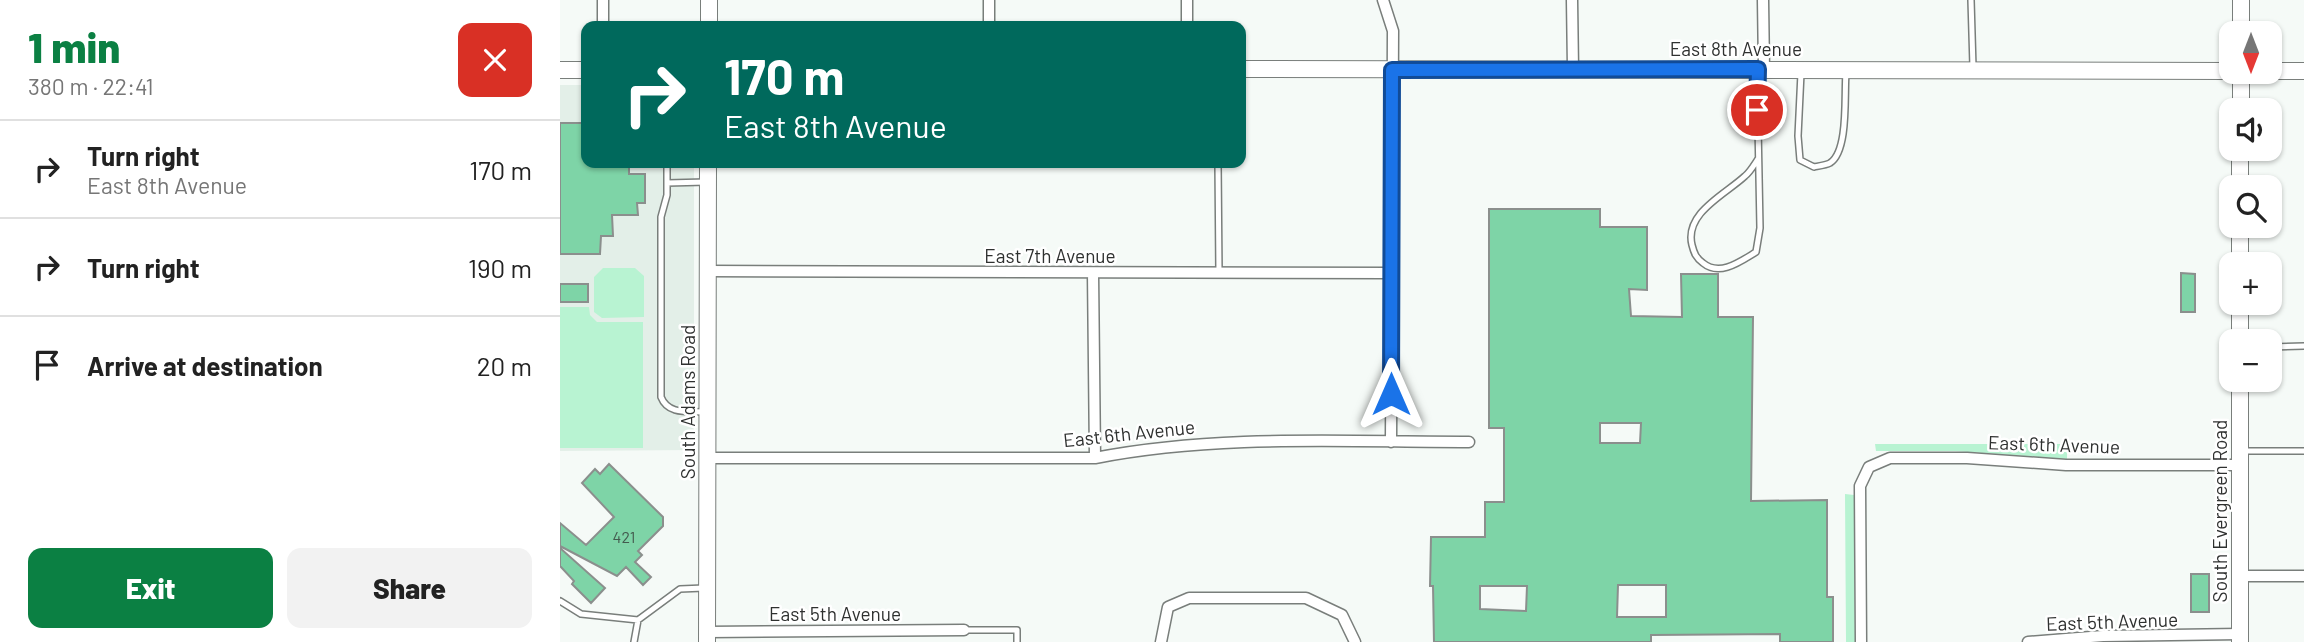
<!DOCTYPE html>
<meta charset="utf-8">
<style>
body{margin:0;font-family:Barlow,sans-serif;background:#f2f2f2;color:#222;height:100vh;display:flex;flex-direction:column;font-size:26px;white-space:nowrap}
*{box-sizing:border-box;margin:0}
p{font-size:23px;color:#767676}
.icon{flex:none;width:38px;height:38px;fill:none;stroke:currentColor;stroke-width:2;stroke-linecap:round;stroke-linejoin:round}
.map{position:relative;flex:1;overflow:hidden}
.details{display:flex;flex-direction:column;background:#fff;width:560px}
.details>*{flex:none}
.hud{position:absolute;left:21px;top:21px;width:665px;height:147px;border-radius:14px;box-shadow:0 2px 5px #0004;background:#00695c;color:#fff;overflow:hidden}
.needle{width:46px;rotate:180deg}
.tools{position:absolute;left:1659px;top:21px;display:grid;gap:14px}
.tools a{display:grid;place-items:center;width:63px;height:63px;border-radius:14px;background:#fff;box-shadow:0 2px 5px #0004;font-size:35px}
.pin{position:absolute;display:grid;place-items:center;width:60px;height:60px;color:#fff;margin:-30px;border:4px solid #fff;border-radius:50%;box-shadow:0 2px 7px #0007}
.me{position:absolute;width:77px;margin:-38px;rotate:0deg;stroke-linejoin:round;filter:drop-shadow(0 0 5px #0008)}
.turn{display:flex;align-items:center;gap:24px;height:147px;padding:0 28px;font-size:32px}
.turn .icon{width:91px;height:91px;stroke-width:2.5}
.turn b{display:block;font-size:49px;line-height:60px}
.round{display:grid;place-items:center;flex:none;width:74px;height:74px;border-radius:14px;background:#f2f2f2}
.head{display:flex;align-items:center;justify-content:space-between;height:119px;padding:0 28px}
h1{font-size:42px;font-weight:800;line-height:52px;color:#0b8043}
.cta{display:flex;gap:14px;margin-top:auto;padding:14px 28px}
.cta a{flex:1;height:80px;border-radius:14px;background:#0b8043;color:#fff;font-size:28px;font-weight:800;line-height:80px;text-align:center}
.cta a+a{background:#f2f2f2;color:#222}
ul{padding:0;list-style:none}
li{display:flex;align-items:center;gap:21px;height:98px;padding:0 28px;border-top:2px solid #e0e0e0}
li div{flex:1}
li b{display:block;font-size:26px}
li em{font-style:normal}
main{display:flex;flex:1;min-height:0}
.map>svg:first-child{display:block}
.built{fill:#e3efe8}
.green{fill:#b8f3d2}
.building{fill:#7ed4a7;stroke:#8b8f8d;stroke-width:2;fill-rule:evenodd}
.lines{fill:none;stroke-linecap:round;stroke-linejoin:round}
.lane-casing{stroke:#797e7b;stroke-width:8}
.street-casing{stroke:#797e7b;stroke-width:13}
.secondary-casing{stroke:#797e7b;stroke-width:18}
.lane{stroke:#fff;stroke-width:5}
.street{stroke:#fff;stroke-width:10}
.secondary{stroke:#fff;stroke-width:16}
.route-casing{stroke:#114b97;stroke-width:18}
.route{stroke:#1a73e8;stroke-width:12}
.labels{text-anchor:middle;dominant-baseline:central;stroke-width:5;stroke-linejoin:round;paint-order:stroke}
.number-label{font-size:16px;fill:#435a4e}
.street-label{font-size:19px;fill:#2f3130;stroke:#fff}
</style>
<main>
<section class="details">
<div class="head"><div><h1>1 min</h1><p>380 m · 22:41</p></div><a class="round" style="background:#d93025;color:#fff"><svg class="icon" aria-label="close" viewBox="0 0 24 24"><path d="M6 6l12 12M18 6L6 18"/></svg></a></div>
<ul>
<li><svg class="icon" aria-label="right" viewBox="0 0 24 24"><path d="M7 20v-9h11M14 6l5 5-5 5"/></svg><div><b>Turn right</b><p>East 8th Avenue</p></div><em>170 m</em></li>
<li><svg class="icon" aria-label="right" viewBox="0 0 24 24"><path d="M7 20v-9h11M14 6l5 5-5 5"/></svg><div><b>Turn right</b></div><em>190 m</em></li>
<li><svg class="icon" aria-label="arrive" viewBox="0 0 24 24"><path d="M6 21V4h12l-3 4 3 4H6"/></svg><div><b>Arrive at destination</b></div><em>20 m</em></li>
</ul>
<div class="cta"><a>Exit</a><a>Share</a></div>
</section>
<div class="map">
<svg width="1744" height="642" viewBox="0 0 1744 642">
<rect width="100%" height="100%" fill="#f5faf7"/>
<path class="built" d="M0 85H26V163H134V450L0 451Z"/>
<path class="green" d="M43 268H75L84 276V317L42 318 34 312V277Z
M0 307H29L30 315 37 322H83V448H0Z
M1315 444H1507V459L1395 451H1316Z
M1285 494 1294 495 1295 642H1286Z"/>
<path class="building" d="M0 123H26V163H69V174H85V203H77L78 215H52L53 236H41L40 254H0Z
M929 209H1040V227H1087V290L1069 289 1071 316 1122 317 1121 274H1158V317H1193L1191 501 1267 500V597H1273V642H1220V634L1091 635V642H874L873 586H870L871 537H925V502H944V428H929ZM1040 423H1081L1080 443H1040ZM1058 585H1106V617H1057ZM920 586H967L966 611 920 609Z
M1621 273 1635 274V312H1621Z
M0 284H28V302H0Z
M49 464 103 517V526L78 551 82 555 75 562 91 577 83 585 66 567 57 576 0 546V523L26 545 54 517 22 483 35 469 40 474Z
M0 548 45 588 31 603 12 584 14 581 0 566Z
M1631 574H1649V612H1631Z"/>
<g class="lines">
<defs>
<path id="lane" d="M1411 0 1413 67
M1197 73 1200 228 1196 252C1181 261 1160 277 1143 263 1136 258 1134 253 1132 245 1124 213 1166 194 1185 176 1190 172 1194 165 1198 159
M1241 73 1238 136 1240 160 1254 167C1259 166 1266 165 1270 163 1289 151 1284 94 1286 73
M107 163V195L101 217V397C108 415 128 411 145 412
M658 163 659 273
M107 183 146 182
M1710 347 1744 346
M1681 451H1744
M0 601 21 614 78 620
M404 630H457V642
M74 642 78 620 120 589 144 588"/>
<path id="street" d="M43 0V26
M429 0V26
M627 0V26
M823 0 833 31 831 442
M1012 0 1013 69
M1203 0 1204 69
M148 271 831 273
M533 273 535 458
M148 458H535C658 434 784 442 909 442
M1680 576H1744
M147 632 404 630
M601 642 608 607 629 598H746L782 615 795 642
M1301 642 1300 486 1309 467 1330 458H1407L1506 465H1680
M1468 642 1543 636 1680 634"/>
<path id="secondary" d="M149 26V0
M1681 33V0
M681 69 1671 71
M0 70H26
M1710 71H1744
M1681 110V72
M1680 187V149
M1680 264V226
M1680 341V303
M1680 380V642
M147 642 148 163"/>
</defs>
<use href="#lane" class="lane-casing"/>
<use href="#street" class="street-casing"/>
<use href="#secondary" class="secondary-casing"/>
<use href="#lane" class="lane"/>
<use href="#street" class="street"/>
<use href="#secondary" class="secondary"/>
</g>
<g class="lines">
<defs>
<path id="route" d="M831 394 832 70 1198 69 1197 110"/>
</defs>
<use href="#route" class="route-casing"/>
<use href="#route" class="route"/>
</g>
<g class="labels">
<g class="number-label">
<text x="64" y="536">421</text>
</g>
<g class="street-label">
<text x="1176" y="48">East 8th Avenue</text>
<text x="490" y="255">East 7th Avenue</text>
<text transform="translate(127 402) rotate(-90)">South Adams Road</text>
<text transform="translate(569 433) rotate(-6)">East 6th Avenue</text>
<text transform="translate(1494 444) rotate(2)">East 6th Avenue</text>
<text transform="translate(1659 511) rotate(-90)">South Evergreen Road</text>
<text x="275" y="613">East 5th Avenue</text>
<text transform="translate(1552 621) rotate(-2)">East 5th Avenue</text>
</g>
</g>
</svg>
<div class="tools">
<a><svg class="needle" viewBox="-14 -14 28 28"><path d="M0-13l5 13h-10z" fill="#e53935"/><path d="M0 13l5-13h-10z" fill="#767676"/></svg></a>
<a><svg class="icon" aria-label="sound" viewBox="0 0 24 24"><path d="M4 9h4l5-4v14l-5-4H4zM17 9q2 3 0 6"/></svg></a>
<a><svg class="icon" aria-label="search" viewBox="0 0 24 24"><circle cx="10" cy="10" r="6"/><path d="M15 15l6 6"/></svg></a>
<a>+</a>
<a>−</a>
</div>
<div class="pin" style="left:1197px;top:110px;background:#d93025"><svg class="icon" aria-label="arrive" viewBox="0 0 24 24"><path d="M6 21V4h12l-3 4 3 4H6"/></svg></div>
<svg class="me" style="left:831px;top:394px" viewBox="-20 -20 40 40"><path d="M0-17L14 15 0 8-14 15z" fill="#1a73e8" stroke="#fff" stroke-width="4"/></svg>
<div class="hud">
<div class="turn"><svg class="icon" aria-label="right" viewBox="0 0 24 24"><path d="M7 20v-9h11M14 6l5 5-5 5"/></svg><div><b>170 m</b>East 8th Avenue</div></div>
</div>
</div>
</main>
